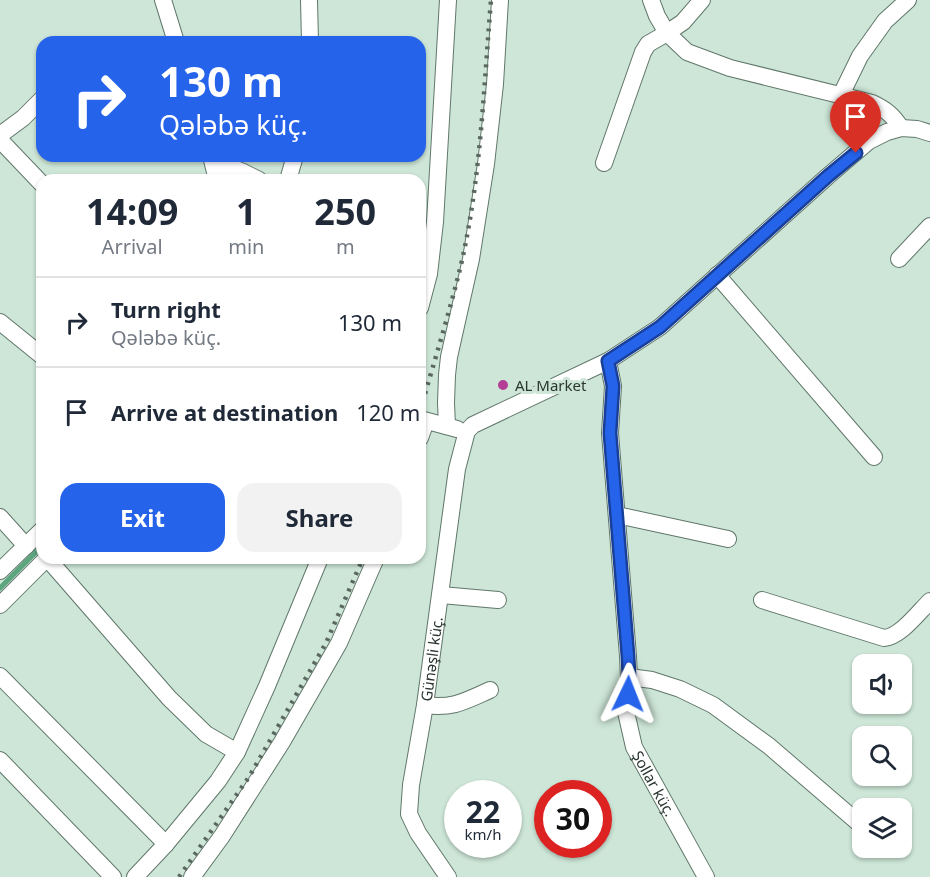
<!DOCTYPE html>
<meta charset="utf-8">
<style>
body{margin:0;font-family:"Noto Sans",sans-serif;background:#f2f2f3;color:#1f2937;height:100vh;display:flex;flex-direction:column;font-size:22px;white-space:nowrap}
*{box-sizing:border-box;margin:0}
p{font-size:20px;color:#747a83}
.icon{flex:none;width:33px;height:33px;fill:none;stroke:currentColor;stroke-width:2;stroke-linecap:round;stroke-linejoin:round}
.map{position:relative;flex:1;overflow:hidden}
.drawer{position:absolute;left:36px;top:174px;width:390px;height:390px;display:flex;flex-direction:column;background:#fff;border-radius:18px;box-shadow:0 2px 4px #0004}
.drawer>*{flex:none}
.banner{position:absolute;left:36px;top:36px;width:390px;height:126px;border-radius:18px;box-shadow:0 2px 4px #0004;background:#2563eb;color:#fff;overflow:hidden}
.buttons{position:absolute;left:852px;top:654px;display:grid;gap:12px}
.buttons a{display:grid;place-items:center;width:60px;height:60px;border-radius:12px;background:#fff;box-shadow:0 2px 4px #0004;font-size:30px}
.speed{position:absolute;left:444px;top:780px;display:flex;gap:12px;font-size:30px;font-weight:700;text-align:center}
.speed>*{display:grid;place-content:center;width:78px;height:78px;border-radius:50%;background:#fff;box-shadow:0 2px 4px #0004;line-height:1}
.speed small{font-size:15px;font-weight:400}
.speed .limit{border:9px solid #d22;background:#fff;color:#111}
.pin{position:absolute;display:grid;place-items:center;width:51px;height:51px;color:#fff;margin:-62px -26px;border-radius:50% 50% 50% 0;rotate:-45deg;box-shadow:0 0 6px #0007}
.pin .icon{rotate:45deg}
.me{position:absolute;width:66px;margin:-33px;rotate:2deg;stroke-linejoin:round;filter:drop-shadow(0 0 4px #0008)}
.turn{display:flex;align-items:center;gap:21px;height:126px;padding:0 24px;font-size:27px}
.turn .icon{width:78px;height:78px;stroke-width:2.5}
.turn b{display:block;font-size:42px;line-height:51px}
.eta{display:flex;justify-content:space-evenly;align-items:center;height:102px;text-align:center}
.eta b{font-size:36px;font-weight:700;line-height:42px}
.cta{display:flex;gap:12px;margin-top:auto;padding:12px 24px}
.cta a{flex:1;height:69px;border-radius:18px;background:#2563eb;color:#fff;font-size:24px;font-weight:700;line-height:69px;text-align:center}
.cta a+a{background:#f2f2f3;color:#1f2937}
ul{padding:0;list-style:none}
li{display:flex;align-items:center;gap:18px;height:90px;padding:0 24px;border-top:2px solid #e0e1e3}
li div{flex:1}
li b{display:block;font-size:22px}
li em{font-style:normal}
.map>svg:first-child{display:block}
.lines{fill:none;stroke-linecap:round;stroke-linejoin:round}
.stream{stroke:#5ca57f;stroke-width:5}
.minor-casing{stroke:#60776a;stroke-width:18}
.minor{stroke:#fff;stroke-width:16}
.rail{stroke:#5a6860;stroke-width:4.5;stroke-dasharray:3 6;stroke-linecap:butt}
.route-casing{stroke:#184099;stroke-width:15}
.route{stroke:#2563eb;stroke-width:10}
.poi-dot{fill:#b43e95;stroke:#cde6d7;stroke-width:2}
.labels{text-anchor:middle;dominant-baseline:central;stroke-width:6;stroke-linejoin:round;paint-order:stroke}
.poi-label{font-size:15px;fill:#2c3630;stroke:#cde6d7;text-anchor:start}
.street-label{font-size:15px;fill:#2c3630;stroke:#cde6d7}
</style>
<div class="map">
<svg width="930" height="877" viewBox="0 0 930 877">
<rect width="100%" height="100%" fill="#cde6d7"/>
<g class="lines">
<path class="stream" d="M0 588 42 546"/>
<defs>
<g id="minor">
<path d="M163 0 176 42"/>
<path d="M309 0 310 42"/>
<path d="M651 0 657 16 667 33 687 52 730 68 872 103C885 109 893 115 901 128"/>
<path d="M841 95 860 56 885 21 908 0"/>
<path d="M0 135 23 118 42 99"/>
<path d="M0 140 42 184"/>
<path d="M211 156 217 180"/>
<path d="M604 163 643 52 648 44 667 33 683 22 702 0"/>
<path d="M215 167H231L243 172 259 180"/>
<path d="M288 180 295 156"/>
<path d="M899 259 930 226"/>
<path d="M717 275 874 457"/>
<path d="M420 308 429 274 435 222 448 0"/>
<path d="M0 322 42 356"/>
<path id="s1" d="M608 361 613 386 610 433 628 656 629 677 626 712 634 747 706 877"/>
<path d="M420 419 457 429"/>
<path d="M447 426 446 403 447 375 449 357 471 259 486 164 495 84 500 0"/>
<path d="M420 438 426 421"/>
<path d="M617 515 728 539"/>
<path d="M0 517 26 546"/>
<path d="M47 558 169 698 206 734 237 752"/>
<path d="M0 571 42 530"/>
<path d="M441 595 498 600"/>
<path d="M762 600 884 638C900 637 918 613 930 601"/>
<path d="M0 605 47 558"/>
<path d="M0 676 166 844"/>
<path d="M629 677 652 680 680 689 713 705 769 746 862 826"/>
<path d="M425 705C453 709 465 701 490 690"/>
<path d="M0 760 113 877"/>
<path d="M135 877 166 844 218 781 237 752 267 686 320 558"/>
<path d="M192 877 222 836 282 742 339 643 376 558"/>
<path id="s2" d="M448 877 418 833 409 814 411 785 425 705 457 469 467 431 473 425 608 361 660 327 828 176 869 141 887 132 901 128 917 129 930 133"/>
</g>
</defs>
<use href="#minor" class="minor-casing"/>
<use href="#minor" class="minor"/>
<path class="rail" d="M420 411C435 359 451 308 463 256 481 172 484 85 491 0
M179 877 249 777 326 643 363 558"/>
</g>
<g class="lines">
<defs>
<path id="route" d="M628 694 629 677 628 656 610 433 613 386 608 361 660 327 828 176 856 153"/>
</defs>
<use href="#route" class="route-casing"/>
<use href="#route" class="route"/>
</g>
<circle class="poi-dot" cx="503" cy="385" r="6"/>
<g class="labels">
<g class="poi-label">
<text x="515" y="385">AL Market</text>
</g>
<g class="street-label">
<text stroke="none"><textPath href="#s2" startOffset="231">Günəşli küç.</textPath></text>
<text stroke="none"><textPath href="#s1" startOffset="430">Şollar küç.</textPath></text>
</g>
</g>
</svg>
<div class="buttons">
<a><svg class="icon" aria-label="sound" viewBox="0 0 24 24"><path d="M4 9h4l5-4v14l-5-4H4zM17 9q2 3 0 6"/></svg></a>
<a><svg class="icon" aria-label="search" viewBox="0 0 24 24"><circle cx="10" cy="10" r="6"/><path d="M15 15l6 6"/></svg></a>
<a><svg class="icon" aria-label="layers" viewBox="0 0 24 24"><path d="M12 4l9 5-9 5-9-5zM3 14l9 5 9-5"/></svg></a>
</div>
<div class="speed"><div>22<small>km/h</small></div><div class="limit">30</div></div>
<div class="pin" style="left:856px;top:153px;background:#d93025"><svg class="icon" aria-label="arrive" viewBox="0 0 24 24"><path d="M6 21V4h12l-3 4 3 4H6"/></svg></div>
<svg class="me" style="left:628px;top:694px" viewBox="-20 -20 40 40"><path d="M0-17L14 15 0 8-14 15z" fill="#2563eb" stroke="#fff" stroke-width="4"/></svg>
<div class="banner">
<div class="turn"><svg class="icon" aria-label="right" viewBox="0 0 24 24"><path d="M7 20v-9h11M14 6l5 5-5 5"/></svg><div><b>130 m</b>Qələbə küç.</div></div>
</div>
<section class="drawer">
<div class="eta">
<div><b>14:09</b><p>Arrival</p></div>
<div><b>1</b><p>min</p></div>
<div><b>250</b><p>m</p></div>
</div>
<ul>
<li><svg class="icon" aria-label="right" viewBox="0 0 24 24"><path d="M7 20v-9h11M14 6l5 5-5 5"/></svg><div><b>Turn right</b><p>Qələbə küç.</p></div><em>130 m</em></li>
<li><svg class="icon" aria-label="arrive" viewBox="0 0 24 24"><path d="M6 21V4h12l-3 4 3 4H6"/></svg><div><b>Arrive at destination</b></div><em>120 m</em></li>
</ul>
<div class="cta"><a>Exit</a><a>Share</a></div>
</section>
</div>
